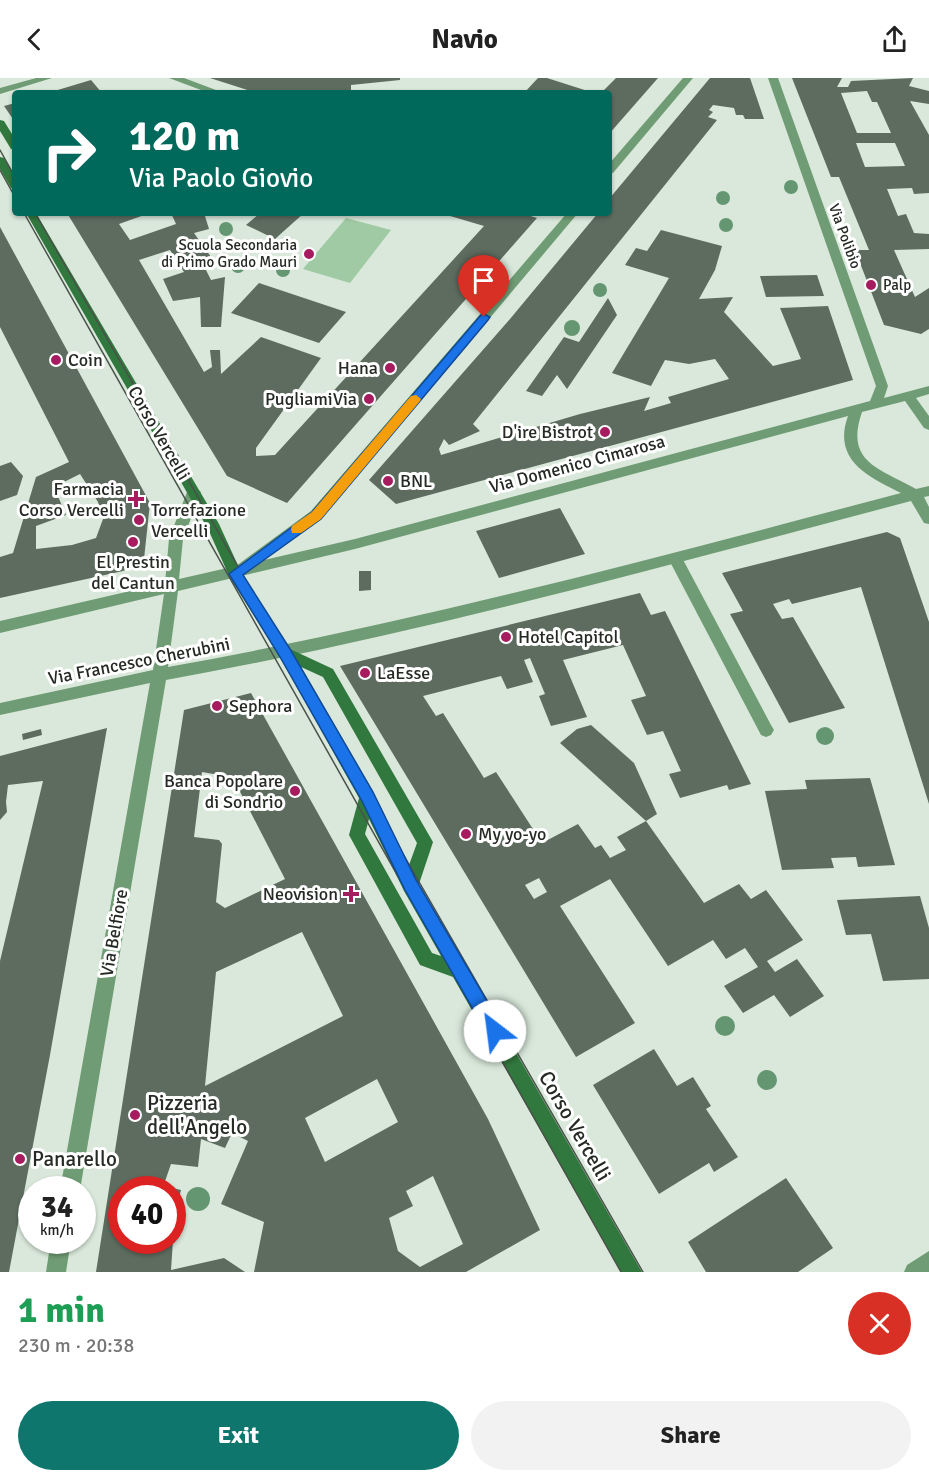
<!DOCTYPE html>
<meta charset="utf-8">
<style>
body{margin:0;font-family:Signika,sans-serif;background:#f2f2f2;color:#222;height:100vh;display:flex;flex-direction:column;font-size:22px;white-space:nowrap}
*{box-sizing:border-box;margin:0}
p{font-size:20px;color:#767676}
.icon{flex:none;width:33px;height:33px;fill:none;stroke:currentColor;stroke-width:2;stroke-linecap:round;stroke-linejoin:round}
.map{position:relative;height:1194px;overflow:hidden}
.sheet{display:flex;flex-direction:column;background:#fff;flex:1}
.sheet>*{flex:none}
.hud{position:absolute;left:12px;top:12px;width:600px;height:126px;border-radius:6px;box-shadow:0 2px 4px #0004;background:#00695c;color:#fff;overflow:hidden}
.speed{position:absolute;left:18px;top:1098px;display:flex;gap:12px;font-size:30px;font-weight:700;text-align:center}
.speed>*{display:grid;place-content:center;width:78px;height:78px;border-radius:50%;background:#fff;box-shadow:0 2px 4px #0004;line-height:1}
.speed small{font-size:15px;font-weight:400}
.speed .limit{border:9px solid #d22;background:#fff;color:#111}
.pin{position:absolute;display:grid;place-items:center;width:51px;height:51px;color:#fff;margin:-62px -26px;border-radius:50% 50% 50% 0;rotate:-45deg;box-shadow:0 0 6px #0007}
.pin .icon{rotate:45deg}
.me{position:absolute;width:66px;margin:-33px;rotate:330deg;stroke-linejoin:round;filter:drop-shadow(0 0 4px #0008)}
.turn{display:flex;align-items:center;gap:21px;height:126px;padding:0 18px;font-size:27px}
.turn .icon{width:78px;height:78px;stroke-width:2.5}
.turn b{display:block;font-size:42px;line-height:51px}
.round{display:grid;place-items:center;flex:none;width:63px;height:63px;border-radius:32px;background:#f2f2f2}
.overview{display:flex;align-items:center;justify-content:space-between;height:102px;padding:0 18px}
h1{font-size:36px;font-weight:700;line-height:45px;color:#1e9e55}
.action{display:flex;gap:12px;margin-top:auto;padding:12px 18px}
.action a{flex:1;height:69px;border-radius:36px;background:#0f766e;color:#fff;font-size:24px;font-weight:700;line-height:69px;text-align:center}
.action a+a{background:#f2f2f2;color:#222}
header{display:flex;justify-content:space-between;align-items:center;height:78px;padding:0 18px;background:#fff;font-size:27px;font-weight:700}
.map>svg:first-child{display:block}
.green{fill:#9fcaa3}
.building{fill:#5e6c5f;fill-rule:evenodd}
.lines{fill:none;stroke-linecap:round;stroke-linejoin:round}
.lane{fill:#6f9c74;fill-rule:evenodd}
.street{fill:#6f9c74;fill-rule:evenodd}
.secondary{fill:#31783e;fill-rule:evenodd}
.tram{stroke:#4a514a;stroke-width:1.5}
.tree{fill:#649672}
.route{fill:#1a73e8;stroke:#114b97;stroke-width:1.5}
.slow{fill:#f59e0b}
.poi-dot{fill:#a71b5f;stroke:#fff;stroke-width:2}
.labels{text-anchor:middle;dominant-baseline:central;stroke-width:6;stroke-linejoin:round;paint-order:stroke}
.far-street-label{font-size:15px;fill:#252a25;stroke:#fff}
.far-poi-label{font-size:15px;fill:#252a25;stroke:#fff;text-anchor:end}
.poi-label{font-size:18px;fill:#252a25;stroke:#fff;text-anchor:start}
.street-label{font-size:18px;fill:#252a25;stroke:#fff}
.near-poi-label{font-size:21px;fill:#252a25;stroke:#fff;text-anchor:start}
.near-street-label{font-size:21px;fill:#252a25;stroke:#fff}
</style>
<header><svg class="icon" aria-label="back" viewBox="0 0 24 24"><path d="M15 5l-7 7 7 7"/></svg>Navio<svg class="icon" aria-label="share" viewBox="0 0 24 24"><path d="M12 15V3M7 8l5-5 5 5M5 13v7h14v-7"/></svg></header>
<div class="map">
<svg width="929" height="1194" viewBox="0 0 929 1194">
<rect width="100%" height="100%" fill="#d9e8da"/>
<path class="green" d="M346 140 391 152 350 205 303 191Z"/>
<path class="building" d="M210 0H400V2L351 7V12L365 15H257Z
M538 0H547L594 15H524Z
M616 0H658L609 56V15H601Z
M710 0H750L764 41H745L743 37H736L734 30 713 27 709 32 713 34 708 39 717 42 473 346 480 353 449 367 444 361 439 371 441 377 580 336 650 319 644 333 671 325 668 319 729 301 715 281 689 286 665 282 651 308 612 295 669 200 625 187 636 170 647 173 661 152 722 168 715 192 699 221 733 219 724 234 773 288 801 281 780 230 828 228 853 302 396 426 369 402 510 241 598 135H609V121Z
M792 0H842L837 9H848L851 3 913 0 909 8 929 13V26L910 23 929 57V115L914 116 912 110 887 111 898 138 906 136 914 155 929 156V171L894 172 915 219 929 210V251L921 256 884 247 855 172H869L839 99H831ZM867 13 872 24H877L891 55H857L841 15ZM856 65H895L905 88 865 89Z
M91 2 102 15H51V14Z
M15 25V44L4 28Z
M67 135H150L119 146 130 162 176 146 171 135H204L209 151 194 155 216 186 205 190 211 202 225 199 221 249H201L200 219 173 223 163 201 184 194 170 172 139 182 204 294 212 289 210 272H220L221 296 261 259 321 280 256 370V378L275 377 484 148 440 135H521L537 140 287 425 227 398Z
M260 135H304L275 161 246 147Z
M0 149 150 425 144 481 141 486 123 493 0 520V479L13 475 36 399 69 384 0 249ZM80 396 98 424 103 441 96 460 72 467 36 471V448L66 437 54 409Z
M817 197 824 218 766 219 760 198Z
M259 205 346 234 319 265 231 235Z
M608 220 617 237 567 311 557 297 542 318 526 313 564 259 579 264Z
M11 384 23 398 17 417 0 423V388Z
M560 430 585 476 499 500 476 453Z
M887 454 900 460 929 544V726L861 509 792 526 789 521 773 526 782 541 793 539 845 630 789 645 730 536 743 533 722 495Z
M359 493H371V512L359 513Z
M640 515 651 537 665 533 751 706 729 712 727 707 680 720 669 696 681 693 663 653 647 657 631 622 646 618 623 567 563 582 587 639 551 648 539 618 545 616 530 580 524 582 533 604 507 611 501 598 423 618 436 638 443 635 484 700 496 694 542 765 578 746 595 770 601 767 610 780 626 772 617 759 646 743 704 825 739 806 751 821 766 812 803 862 767 883 775 894 797 881 824 918 790 939 774 917 743 935 724 908 758 889 745 870 726 881 713 862 668 888 610 801 560 828 635 945 576 979 340 588ZM539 800 547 814 534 821 525 807Z
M251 615 488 1041 540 1152 466 1194H254L264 1144 221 1126 248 1063 232 1055 225 1070 201 1061 198 1089 171 1086 163 1109 170 1112H122V1162H173L171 1192 224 1180 245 1194H96L184 632ZM202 694 219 697 235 704 285 801 225 830 216 824 222 766 219 762 194 759ZM302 854 343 938 205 1008 216 894ZM377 1001 398 1044 325 1084 305 1040ZM433 1098 463 1166 420 1189 398 1173 389 1140 413 1128 406 1113Z
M591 647 634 685 657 736 646 743 560 665 577 651Z
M107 650 50 977 9 1194H0V883L43 703 8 707 6 724 7 734 0 742V678Z
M41 651 42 657 23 662 22 656Z
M870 700 895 787 858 789 856 779 831 780 834 790 782 792 765 713 807 711 805 702Z
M920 818 929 850V901L883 903 871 856 846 857 837 822Z
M654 971 677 1008 693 999 711 1028 706 1031 738 1079 714 1094 709 1085 659 1116 593 1007Z
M786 1100 833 1170 798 1194H706L688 1164Z
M172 1110 181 1112 173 1143H172Z"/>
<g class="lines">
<path class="lane" d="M675 475 680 476 771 647 774 652 771 657 766 659 761 657 668 480Z"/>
<path class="street" d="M36 0H52L0 16V10Z
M169 0H184L224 15H209Z
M683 0H693L613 95 609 96V86Z
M768 0H778L888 308 884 320 929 308V316L916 320 929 338V352L924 350 905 323 862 334C844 385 881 391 916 411L929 408V418L924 419 929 429V446L924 445 911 423C665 488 417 557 166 602L80 1112H60L150 605 0 637V625L153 592 164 516 0 555V543L165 505 169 461 187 414 194 409 201 414 183 461 179 501 236 488 311 433 567 135H578L321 441 264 482 355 461 870 323 876 308ZM848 338C832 382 868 399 901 415 658 479 415 545 168 589L178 513 355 471Z
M51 1162H71L66 1194H46Z
M929 1173V1194H904L907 1187Z"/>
<path class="secondary" d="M0 42 4 43 15 61V72L11 71 0 53Z
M0 79 4 80 15 99V111L11 110 0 91Z
M26 135H36L219 446 241 494 290 571 333 591 433 764 419 806 642 1194H621L453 899 420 887 349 757 359 720 280 579 230 500 208 451ZM301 589 323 599 417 765 409 787 373 714ZM369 741 404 813 441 878 432 875 365 756Z"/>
<path class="tram" d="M0 72 15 99
M0 92 15 119
M24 135 621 1194
M35 135 643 1194"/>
</g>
<g class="tree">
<circle cx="791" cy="109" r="7"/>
<circle cx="723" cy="120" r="7"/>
<circle cx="726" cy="147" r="7"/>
<circle cx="226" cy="151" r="7"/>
<circle cx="238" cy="188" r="7"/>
<circle cx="283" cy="192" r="7"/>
<circle cx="600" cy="212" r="7"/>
<circle cx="572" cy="250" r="8"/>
<circle cx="825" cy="658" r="9"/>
<circle cx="725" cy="948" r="10"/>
<circle cx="767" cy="1002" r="10"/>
<circle cx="198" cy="1121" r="12"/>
</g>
<path class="route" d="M484 236 490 239 488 242 321 441 243 497 290 571 373 714 416 802 501 947 503 953 501 959 495 961 489 959 405 812 362 723 280 579 229 496 312 434 481 237Z"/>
<path class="slow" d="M416 317 421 321 420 323 321 441 301 455H292L291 451 292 448 312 434 411 318Z"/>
<g class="poi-dot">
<circle cx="309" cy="176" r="6"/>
<circle cx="871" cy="207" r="6"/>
<circle cx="56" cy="282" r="6"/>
<circle cx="390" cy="290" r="6"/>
<circle cx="369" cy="321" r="6"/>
<circle cx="605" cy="354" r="6"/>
<circle cx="388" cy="403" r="6"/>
<path d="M133 412h6v6h6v6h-6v6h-6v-6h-6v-6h6z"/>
<circle cx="139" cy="442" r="6"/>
<circle cx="133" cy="464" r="6"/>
<circle cx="506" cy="559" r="6"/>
<circle cx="365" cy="595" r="6"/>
<circle cx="217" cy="628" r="6"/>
<circle cx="295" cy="713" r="6"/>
<circle cx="466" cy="756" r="6"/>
<path d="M348 807h6v6h6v6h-6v6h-6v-6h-6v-6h6z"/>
<circle cx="135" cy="1037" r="6"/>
<circle cx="20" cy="1081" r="6"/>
</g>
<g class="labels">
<g class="far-street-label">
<text transform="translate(845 158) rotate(70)">Via Polibio</text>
</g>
<g class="far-poi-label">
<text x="297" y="167">Scuola Secondaria<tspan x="297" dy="17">di Primo Grado Mauri</tspan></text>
<text x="883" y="207" text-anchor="start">Palp</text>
</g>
<g class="poi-label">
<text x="68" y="282">Coin</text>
<text x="378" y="290" text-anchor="end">Hana</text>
<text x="357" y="321" text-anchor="end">PugliamiVia</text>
<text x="593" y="354" text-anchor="end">D'ire Bistrot</text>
<text x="400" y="403">BNL</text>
<text x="124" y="411" text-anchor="end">Farmacia<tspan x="124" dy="21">Corso Vercelli</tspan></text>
<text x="151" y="432">Torrefazione<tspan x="151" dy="21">Vercelli</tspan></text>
<text x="133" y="484" text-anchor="middle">El Prestin<tspan x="133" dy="21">del Cantun</tspan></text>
<text x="518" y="559">Hotel Capitol</text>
<text x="377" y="595">LaEsse</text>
<text x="229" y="628">Sephora</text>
<text x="283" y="703" text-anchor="end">Banca Popolare<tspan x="283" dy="21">di Sondrio</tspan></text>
<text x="478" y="756">My yo-yo</text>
<text x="338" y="816" text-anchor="end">Neovision</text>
</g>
<g class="street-label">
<text transform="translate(159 355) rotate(60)">Corso Vercelli</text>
<text transform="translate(577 386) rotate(-15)">Via Domenico Cimarosa</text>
<text transform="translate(139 583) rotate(-11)">Via Francesco Cherubini</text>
<text transform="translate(114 855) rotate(-80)">Via Belfiore</text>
</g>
<g class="near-poi-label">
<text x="147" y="1025">Pizzeria<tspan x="147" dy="24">dell'Angelo</tspan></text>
<text x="32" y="1081">Panarello</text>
</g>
<g class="near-street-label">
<text transform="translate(575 1048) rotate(60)">Corso Vercelli</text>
</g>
</g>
</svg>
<div class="speed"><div>34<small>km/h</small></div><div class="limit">40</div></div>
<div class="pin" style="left:484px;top:239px;background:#d93025"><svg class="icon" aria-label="arrive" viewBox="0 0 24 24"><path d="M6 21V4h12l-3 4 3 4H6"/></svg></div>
<svg class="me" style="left:495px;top:953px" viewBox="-20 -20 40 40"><circle r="19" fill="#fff"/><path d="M0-13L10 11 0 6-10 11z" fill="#1a73e8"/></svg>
<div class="hud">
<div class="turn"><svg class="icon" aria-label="right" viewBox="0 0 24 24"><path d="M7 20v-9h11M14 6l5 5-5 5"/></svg><div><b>120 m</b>Via Paolo Giovio</div></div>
</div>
</div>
<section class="sheet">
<div class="overview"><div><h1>1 min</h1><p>230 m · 20:38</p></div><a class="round" style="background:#d93025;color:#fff"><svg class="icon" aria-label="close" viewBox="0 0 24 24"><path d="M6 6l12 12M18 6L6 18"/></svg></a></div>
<div class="action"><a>Exit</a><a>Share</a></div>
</section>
